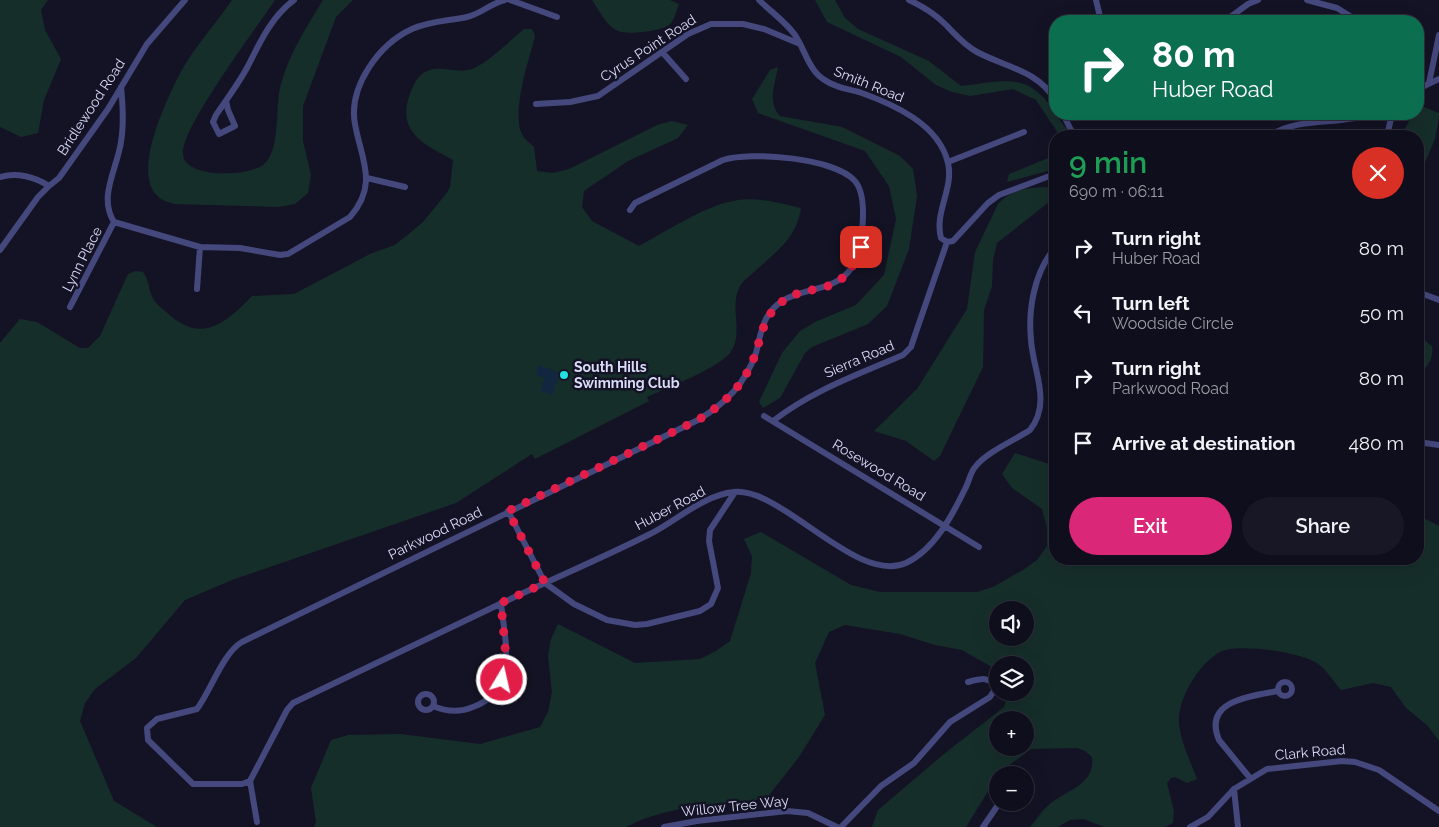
<!DOCTYPE html>
<meta charset="utf-8">
<style>
body{margin:0;font-family:Raleway,sans-serif;background:#181725;color:#f1f3f6;height:100vh;display:flex;flex-direction:column;font-size:19px;white-space:nowrap}
*{box-sizing:border-box;margin:0}
p{font-size:16px;color:#9b9ca3}
.icon{flex:none;width:28px;height:28px;fill:none;stroke:currentColor;stroke-width:2;stroke-linecap:round;stroke-linejoin:round}
.map{position:relative;flex:1;overflow:hidden}
.sheet{position:absolute;left:1049px;top:130px;width:375px;height:435px;display:flex;flex-direction:column;background:#0f0e1c;border-radius:20px;box-shadow:0 5px 20px #0002,0 0 0 1px #2f2e3b}
.sheet>*{flex:none}
.top-card{position:absolute;left:1049px;top:15px;width:375px;height:105px;border-radius:20px;box-shadow:0 5px 20px #0002,0 0 0 1px #2f2e3b;background:#0b6e4f;color:#fff;overflow:hidden}
.fabs{position:absolute;left:989px;top:601px;display:grid;gap:10px}
.fabs a{display:grid;place-items:center;width:45px;height:45px;border-radius:50%;background:#0f0e1c;box-shadow:0 5px 20px #0002,0 0 0 1px #2f2e3b;font-size:25px}
.pin{position:absolute;display:grid;place-items:center;width:42px;height:42px;color:#fff;margin:-21px;border-radius:10px;box-shadow:0 2px 8px #0006}
.me{position:absolute;width:55px;margin:-28px;rotate:9deg;stroke-linejoin:round;filter:drop-shadow(0 0 4px #0008)}
.turn{display:flex;align-items:center;gap:18px;height:105px;padding:0 20px;font-size:22px}
.turn .icon{width:65px;height:65px;stroke-width:2.5}
.turn b{display:block;font-size:35px;line-height:42px}
.round{display:grid;place-items:center;flex:none;width:52px;height:52px;border-radius:26px;background:#181725}
.head{display:flex;align-items:center;justify-content:space-between;height:85px;padding:0 20px}
h1{font-size:30px;font-weight:600;line-height:38px;color:#1e9e55}
.cta{display:flex;gap:10px;margin-top:auto;padding:10px 20px}
.cta a{flex:1;height:58px;border-radius:30px;background:#db2777;color:#fff;font-size:20px;font-weight:600;line-height:58px;text-align:center}
.cta a+a{background:#181725;color:#f1f3f6}
ul{padding:0;list-style:none}
li{display:flex;align-items:center;gap:15px;height:65px;padding:0 20px}
li div{flex:1}
li b{display:block;font-size:19px}
li em{font-style:normal}
.map>svg:first-child{display:block}
.green{fill:#162e2a;fill-rule:evenodd}
.water{fill:#12273f}
.lines{fill:none;stroke-linecap:round;stroke-linejoin:round}
.minor{stroke:#44487d;stroke-width:6}
.route{stroke:#e11d48;stroke-width:9;stroke-dasharray:0 16.2}
.poi-dot{fill:#21e0de;stroke:#141325;stroke-width:2}
.labels{text-anchor:middle;dominant-baseline:central;stroke-width:5;stroke-linejoin:round;paint-order:stroke}
.street-label{font-size:14px;fill:#dbdbfa;stroke:#141325}
.poi-label{font-size:14px;font-weight:bold;fill:#dbdbfa;stroke:#141325;text-anchor:start}
</style>
<div class="map">
<svg width="1439" height="827" viewBox="0 0 1439 827">
<rect width="100%" height="100%" fill="#141325"/>
<path class="green" d="M0 0H48L41 10 45 30 61 59 44 100 38 133 21 137 0 127Z
M232 0H275C258 26 179 130 183 155 186 179 250 177 264 164 281 149 275 108 280 88 288 55 306 28 323 0H353L336 17 303 106V141L311 175 308 193 295 204 279 207 174 204C170 202 163 201 160 198 130 177 165 104 177 79 191 51 214 26 232 0Z
M592 0H670L679 4C676 11 675 20 669 25 661 31 626 36 616 30 605 24 599 10 592 0Z
M815 0H835L845 18 858 29 929 61 961 86C1007 81 1028 71 1056 114 1060 121 1067 128 1070 136H1060L1036 100 1013 89 970 96 952 92 936 85 901 57 827 22Z
M524 29H532L535 36C529 60 510 115 523 136 525 140 531 144 534 147L537 171 553 173 569 169 657 125 672 121 688 125 678 138 628 161 584 191 582 207 592 221 639 246C665 232 705 206 733 201 755 196 780 203 801 208 796 239 777 251 755 271 750 276 742 281 739 288 729 309 745 335 729 354 716 369 667 388 647 397L649 401 535 459 532 454 456 503 232 580 185 600 136 658 95 689 85 703 80 721 114 801 157 827H0V343L20 319 37 322 80 348H88L100 336 128 274 135 271 143 272C150 281 148 291 154 300 158 306 165 311 171 316 203 344 228 321 252 296L294 294 370 254 395 245 422 223 446 194 450 187 453 160C421 143 394 130 412 89 415 81 421 72 430 70 443 66 459 74 472 69 491 61 508 42 524 29Z
M778 67C775 84 767 102 780 116L842 127 900 156 913 169 917 196 909 249 887 306 868 324 812 347 805 353 780 398 763 408 759 402 782 353 800 331 815 322 856 305 884 275 896 219 889 186 865 151 758 113 752 99 770 70Z
M1424 107 1439 113V116L1435 139 1418 179V136H1401L1413 114H1418V110Z
M1055 150V169L1007 182 1009 174 1048 158Z
M1046 187 1054 190 1049 202 997 243 993 260 992 286 984 310 983 367 940 456 934 461 906 441 874 431 917 389 967 309 975 252 998 204C1012 189 1027 188 1046 187Z
M1418 335 1432 346C1434 358 1428 368 1418 374Z
M1015 453 1055 466V559H1418V515L1439 526V741L1427 725 1406 708 1391 687 1373 683 1341 690C1333 681 1325 667 1315 662 1298 652 1235 642 1218 653 1199 665 1181 694 1179 717 1178 737 1190 760 1197 779L1187 783 1175 777 1171 778 1167 783 1174 811 1173 823 1165 827H1104L1083 819 1070 820 1058 827H1030C1037 819 1043 809 1051 803 1068 790 1096 783 1092 757L1085 751 1077 748 1031 749 1000 772 966 827H872L878 810 944 754 1004 707 1008 693 1025 692V665H998L997 670 962 650 935 645 900 634 845 625 829 632 815 663 825 715 799 757 766 799C719 804 668 805 626 827H314L316 822 311 788 331 740 348 735 400 734 480 744 540 727 548 712 552 692 548 656 551 639 558 624 635 663 700 659 716 651 730 641 751 573 752 556 744 539 761 532 851 585 880 592H977L993 587 1023 570 1037 560 1047 546V528L1042 509 1012 488 1002 474ZM998 610H1025V638H998ZM998 720H1025V748H998Z"/>
<path class="water" d="M539 365 560 373 552 395 540 391 545 378 536 375Z"/>
<g class="lines">
<path class="minor" d="M510 0 557 17
M759 0C770 11 786 22 795 35 804 48 809 70 823 79 834 87 847 89 859 92 893 104 939 124 948 163 954 189 934 212 941 238L947 242 953 241 988 203 999 195 1055 174
M909 0C922 6 935 14 945 24 955 34 964 45 977 52 1003 66 1039 71 1055 100
M1096 0 1101 21
M1307 0 1337 8 1358 21
M1225 21 1248 4 1258 0
M663 53 686 79
M1418 81 1423 86
M1429 83 1439 35
M121 87C123 106 124 124 121 142 117 169 98 197 114 222L200 247 240 248 280 255 288 254 350 217C379 184 361 159 355 124 348 87 379 44 412 29 430 21 448 21 467 17 481 14 491 3 505 0
M1418 89 1439 79
M226 101 228 110 235 126 219 134 213 122 216 115C227 99 239 83 248 66 260 42 272 16 294 0
M536 104 570 102 598 96 688 34 711 24H743L764 29 800 44
M1063 114 1074 136
M1269 136C1300 116 1337 126 1371 114
M1387 136 1392 114
M948 162 1024 132
M0 177C17 172 35 177 49 186L59 178 108 109 147 44 185 0
M367 178 405 187
M0 250 38 197 49 186
M197 289 200 247
M1418 292 1439 300
M70 307 114 222
M764 416 979 547
M773 421C813 390 857 375 903 355L911 347 915 335 947 242
M1418 442 1439 445
M508 511 545 583 574 604 607 620 635 625 647 624 700 611 711 604 718 588 709 541 710 530 735 492
M1278 689a7 7 0 1 1 14 0a7 7 0 1 1-14 0Z
M418 702a8 8 0 1 1 16 0a8 8 0 1 1-16 0Z
M433 706C447 712 459 713 473 707 519 690 505 641 501 603
M1250 778 1219 740C1202 700 1252 696 1278 691
M250 781 242 784H193L148 740 147 728 157 719 197 709C211 690 223 653 242 642L698 420C726 403 745 384 756 353 759 341 761 327 767 317 787 282 833 298 852 267 863 249 869 195 854 180 833 158 751 151 723 160L635 203 630 210
M250 781 287 710 293 703C363 670 432 636 502 603 550 580 600 559 648 535 675 522 703 495 734 492 782 487 856 585 906 563 934 550 952 516 965 489 969 482 970 472 976 466 987 452 1015 440 1030 430 1052 402 1033 371 1031 340 1028 310 1034 272 1055 248
M250 781 257 822
M1234 789 1238 827
M664 827 697 821 787 811 808 813 837 827
M841 827 881 786 914 763 950 722 990 697 995 689C992 675 979 679 968 682
M983 827 1000 802
M1190 827 1208 817 1234 789 1267 769 1342 761 1355 762 1379 770 1439 811"/>
</g>
<g class="lines">
<path class="route" d="M502 680 506 658 501 603 545 583 508 511 698 420C726 403 746 383 756 352 761 336 764 319 776 307 798 285 823 294 841 279 852 271 856 259 861 247"/>
</g>
<circle class="poi-dot" cx="564" cy="375" r="5"/>
<g class="labels">
<g class="street-label">
<text transform="translate(648 48) rotate(-33)">Cyrus Point Road</text>
<text transform="translate(869 84) rotate(22)">Smith Road</text>
<text transform="translate(91 107) rotate(-57)">Bridlewood Road</text>
<text transform="translate(82 259) rotate(-63)">Lynn Place</text>
<text transform="translate(859 359) rotate(-23)">Sierra Road</text>
<text transform="translate(879 470) rotate(31)">Rosewood Road</text>
<text transform="translate(670 508) rotate(-28)">Huber Road</text>
<text transform="translate(435 533) rotate(-26)">Parkwood Road</text>
<text transform="translate(1310 752) rotate(-5)">Clark Road</text>
<text transform="translate(735 806) rotate(-6)">Willow Tree Way</text>
</g>
<g class="poi-label">
<text x="574" y="367">South Hills<tspan x="574" dy="16">Swimming Club</tspan></text>
</g>
</g>
</svg>
<div class="fabs">
<a><svg class="icon" aria-label="sound" viewBox="0 0 24 24"><path d="M4 9h4l5-4v14l-5-4H4zM17 9q2 3 0 6"/></svg></a>
<a><svg class="icon" aria-label="layers" viewBox="0 0 24 24"><path d="M12 4l9 5-9 5-9-5zM3 14l9 5 9-5"/></svg></a>
<a>+</a>
<a>−</a>
</div>
<div class="pin" style="left:861px;top:247px;background:#d93025"><svg class="icon" aria-label="arrive" viewBox="0 0 24 24"><path d="M6 21V4h12l-3 4 3 4H6"/></svg></div>
<svg class="me" style="left:502px;top:680px" viewBox="-20 -20 40 40"><circle r="17" fill="#e11d48" stroke="#fff" stroke-width="3"/><path d="M0-11L8 9 0 5-8 9z" fill="#fff"/></svg>
<div class="top-card">
<div class="turn"><svg class="icon" aria-label="right" viewBox="0 0 24 24"><path d="M7 20v-9h11M14 6l5 5-5 5"/></svg><div><b>80 m</b>Huber Road</div></div>
</div>
<section class="sheet">
<div class="head"><div><h1>9 min</h1><p>690 m · 06:11</p></div><a class="round" style="background:#d93025;color:#fff"><svg class="icon" aria-label="close" viewBox="0 0 24 24"><path d="M6 6l12 12M18 6L6 18"/></svg></a></div>
<ul>
<li><svg class="icon" aria-label="right" viewBox="0 0 24 24"><path d="M7 20v-9h11M14 6l5 5-5 5"/></svg><div><b>Turn right</b><p>Huber Road</p></div><em>80 m</em></li>
<li><svg class="icon" aria-label="left" viewBox="0 0 24 24"><path d="M17 20v-9H6M10 6l-5 5 5 5"/></svg><div><b>Turn left</b><p>Woodside Circle</p></div><em>50 m</em></li>
<li><svg class="icon" aria-label="right" viewBox="0 0 24 24"><path d="M7 20v-9h11M14 6l5 5-5 5"/></svg><div><b>Turn right</b><p>Parkwood Road</p></div><em>80 m</em></li>
<li><svg class="icon" aria-label="arrive" viewBox="0 0 24 24"><path d="M6 21V4h12l-3 4 3 4H6"/></svg><div><b>Arrive at destination</b></div><em>480 m</em></li>
</ul>
<div class="cta"><a>Exit</a><a>Share</a></div>
</section>
</div>
